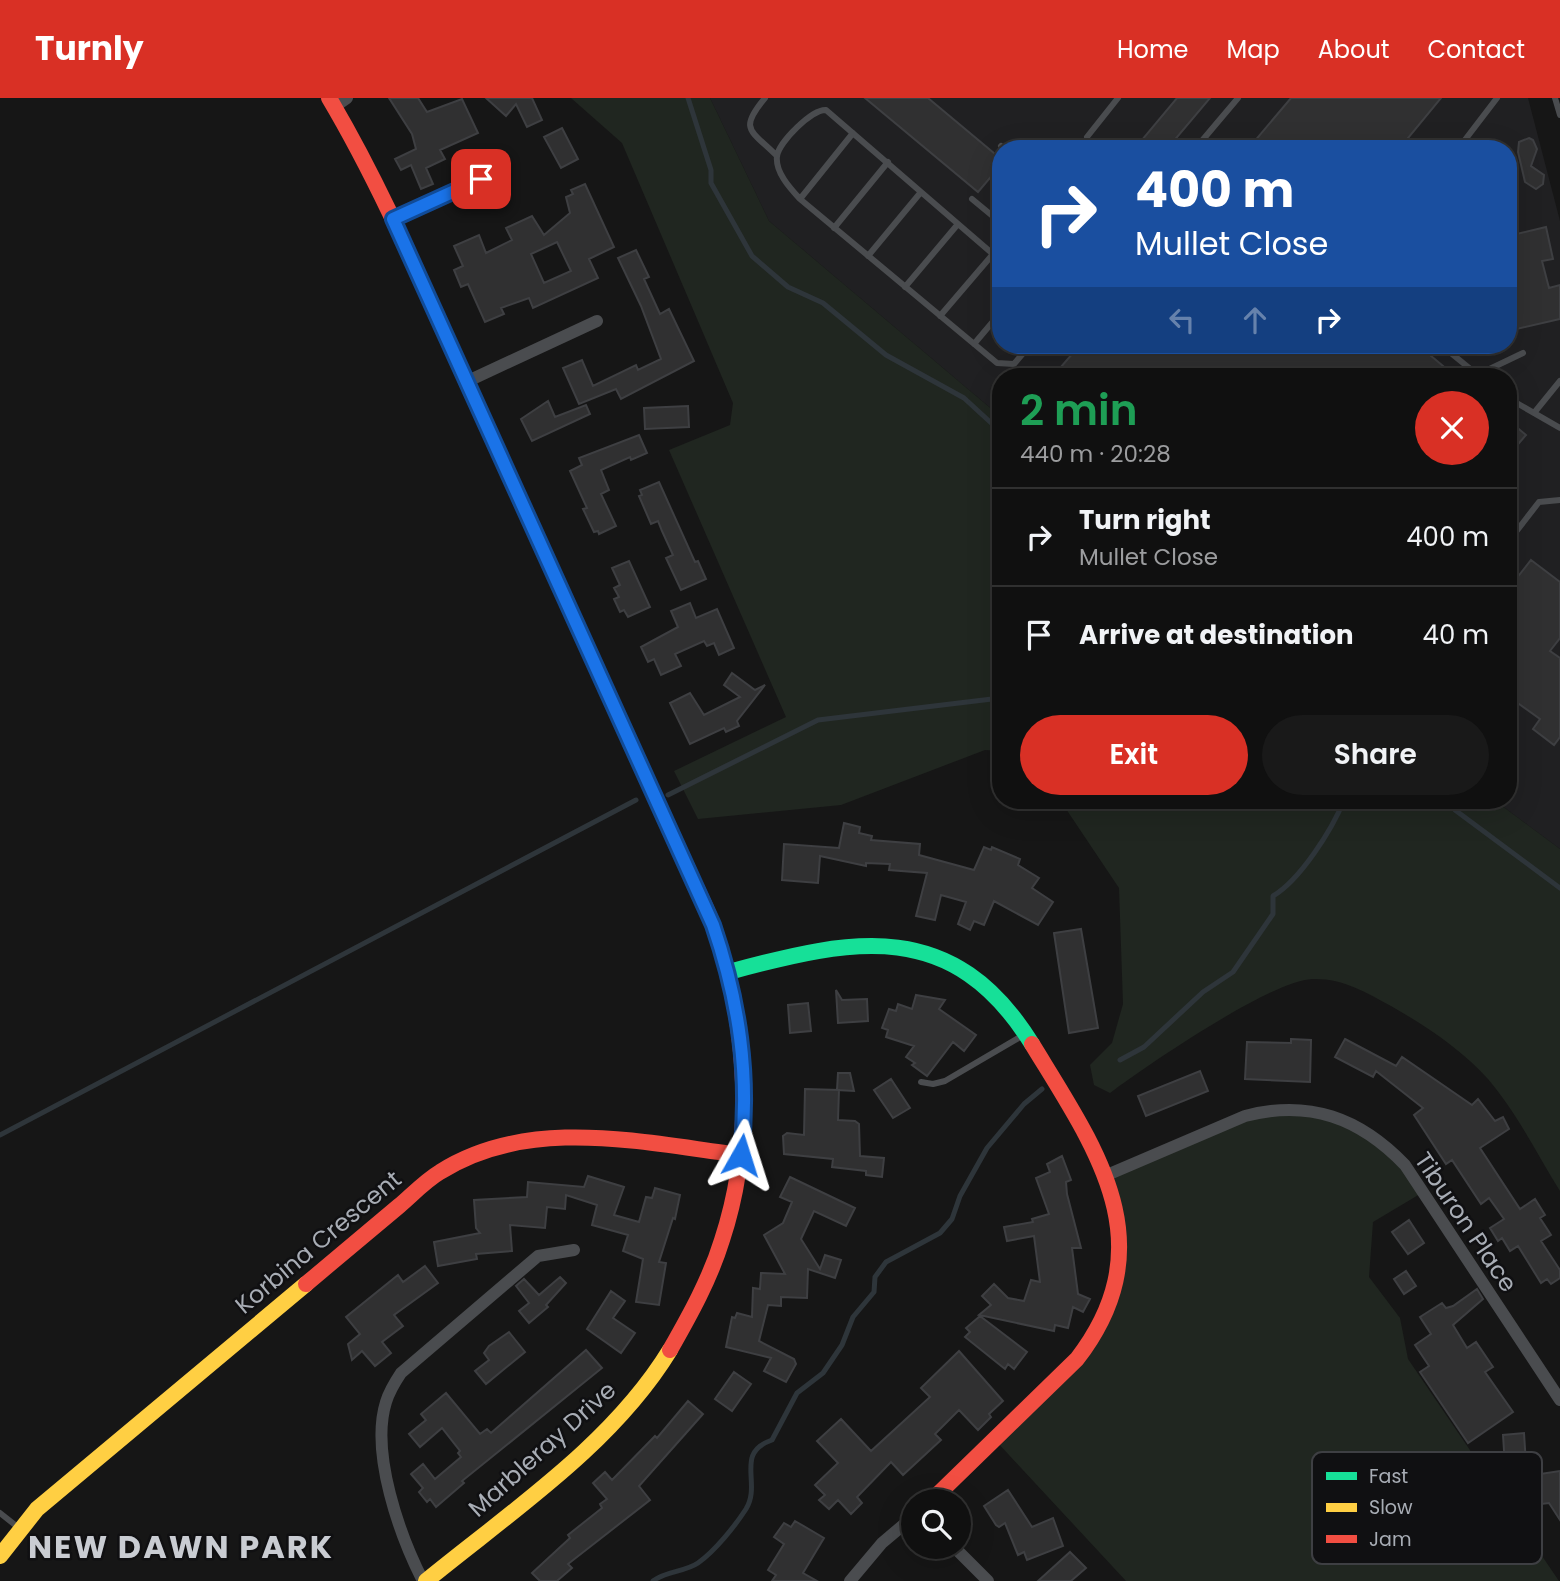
<!DOCTYPE html>
<meta charset="utf-8">
<style>
body{margin:0;font-family:Poppins,sans-serif;background:#191919;color:#f1f3f6;height:100vh;display:flex;flex-direction:column;font-size:26px;white-space:nowrap}
*{box-sizing:border-box;margin:0}
p{font-size:23px;color:#9c9d9f}
.icon{flex:none;width:38px;height:38px;fill:none;stroke:currentColor;stroke-width:2;stroke-linecap:round;stroke-linejoin:round}
.map{position:relative;flex:1;overflow:hidden}
.sheet{position:absolute;left:992px;top:270px;width:525px;height:441px;display:flex;flex-direction:column;background:#101010;border-radius:28px;box-shadow:0 7px 28px #0002,0 0 0 2px #303030}
.sheet>*{flex:none}
.banner{position:absolute;left:992px;top:42px;width:525px;height:214px;border-radius:28px;box-shadow:0 7px 28px #0002,0 0 0 2px #303030;background:#1a4fa0;color:#fff;overflow:hidden}
.tools{position:absolute;left:901px;top:1391px;display:grid;gap:14px}
.tools a{display:grid;place-items:center;width:70px;height:70px;border-radius:50%;background:#101010;box-shadow:0 7px 28px #0002,0 0 0 2px #303030;font-size:35px}
.pin{position:absolute;display:grid;place-items:center;width:60px;height:60px;color:#fff;margin:-30px;border-radius:14px;box-shadow:0 4px 10px #0006}
.me{position:absolute;width:77px;margin:-38px;rotate:6deg;stroke-linejoin:round;filter:drop-shadow(0 0 5px #0008)}
.turn{display:flex;align-items:center;gap:24px;height:147px;padding:0 28px;font-size:32px}
.turn .icon{width:91px;height:91px;stroke-width:2.5}
.turn b{display:block;font-size:49px;line-height:60px}
.lanes{display:flex;align-items:center;height:66px;padding:0 28px;background:#0003;justify-content:center;gap:35px;direction:ltr}
.lanes .off{opacity:.35}
.round{display:grid;place-items:center;flex:none;width:74px;height:74px;border-radius:37px;background:#191919}
.head{display:flex;align-items:center;justify-content:space-between;height:119px;padding:0 28px}
h1{font-size:42px;font-weight:600;line-height:52px;color:#1e9e55}
.cta{display:flex;gap:14px;margin-top:auto;padding:14px 28px}
.cta a{flex:1;height:80px;border-radius:42px;background:#d93025;color:#fff;font-size:28px;font-weight:600;line-height:80px;text-align:center}
.cta a+a{background:#191919;color:#f1f3f6}
ul{padding:0;list-style:none}
li{display:flex;align-items:center;gap:21px;height:98px;padding:0 28px;border-top:2px solid #303030}
li div{flex:1}
li b{display:block;font-size:26px}
li em{font-style:normal}
header{display:flex;align-items:center;gap:42px;box-sizing:border-box;height:98px;padding:0 35px;background:#d93025;color:#fff}
header strong{font-size:33px}
nav{display:flex;gap:38px;margin-inline-start:auto;font-size:24px}
.map>svg:first-child{display:block}
.built{fill:#202022;fill-rule:evenodd}
.green{fill:#202620}
.lines{fill:none;stroke-linecap:round;stroke-linejoin:round}
.stream{stroke:#2e353a;stroke-width:5}
.building{fill:#303031;stroke:#3e3f42;stroke-width:2;fill-rule:evenodd}
.lane{stroke:#4a4c4f;stroke-width:6}
.street{stroke:#4a4c4f;stroke-width:12}
.fast{stroke:#16e098;stroke-width:16}
.slow{stroke:#ffcf43;stroke-width:16}
.jam{stroke:#f24e42;stroke-width:16}
.route-casing{stroke:#114b97;stroke-width:18}
.route{stroke:#1a73e8;stroke-width:12}
.labels{text-anchor:middle;dominant-baseline:central;stroke-width:5;stroke-linejoin:round;paint-order:stroke}
.street-label{font-size:24px;fill:#a8adb5;stroke:#101012}
.district-label{font-size:32px;font-weight:bold;letter-spacing:2px;fill:#c9ccd2;stroke:#101012}
.key{fill:#101012;stroke:#3e3f43;stroke-width:2}
.key-label{font-size:19px;fill:#a8adb5}
</style>
<header>
<strong>Turnly</strong>
<nav><a>Home</a><a>Map</a><a>About</a><a>Contact</a></nav>
</header>
<div class="map">
<svg width="1560" height="1483" viewBox="0 0 1560 1483">
<rect width="100%" height="100%" fill="#161616"/>
<path class="built" d="M710 0H1528L1560 123V751L1494 702H1508V278H1001V319L769 123ZM1001 51H1508V247H1001Z"/>
<path class="green" d="M571 0H710L769 123 1001 319V653L985 652 841 707 698 721 674 673 786 619 669 352 730 327 733 305 622 45Z
M1060 702H1494L1560 751V1093C1537 1056 1517 1015 1488 981 1461 951 1426 928 1391 908 1365 894 1343 880 1312 881 1270 883 1146 968 1110 995L1094 987 1090 967 1112 945 1123 906 1119 790Z
M1265 1015 1335 1021 1388 1052 1420 1096 1373 1124 1369 1179 1400 1220 1408 1261 1559 1483H1126L997 1344 1063 1279 1114 1196 1109 1078Z"/>
<g class="lines">
<path class="stream" d="M688 0 711 72V85L752 158 788 189 823 205 886 257 964 300 1001 334
M668 697 818 622 992 601 1001 593
M1447 702 1455 712 1560 790
M1120 962 1144 949 1203 894 1233 874 1273 816V798C1300 782 1332 732 1344 702
M0 1037 636 702
M653 1483C665 1473 685 1474 698 1465 715 1453 735 1428 746 1411 762 1385 734 1355 772 1342L797 1295 823 1275 842 1247 853 1219 874 1194 875 1179 886 1164 940 1135 952 1121 960 1098 987 1050 1024 1006 1042 991"/>
</g>
<path class="building" d="M389 0H418L427 14 462 1 478 35 440 52 445 61 426 70 433 86 421 91 411 67 401 72 395 61 416 51 412 36Z
M486 0H532L542 22 527 29 516 6 506 18Z
M865 0H928L1001 61V67L978 94Z
M1177 0H1210L1167 51H1151L1141 43Z
M1291 0H1441L1399 51H1248Z
M562 30 578 61 561 70 544 39Z
M1529 40 1533 42 1537 51 1531 68 1544 77 1543 86 1536 91 1525 84 1518 54 1519 44Z
M585 86 614 149 589 161 598 180 533 210 529 200 501 210 504 216 485 224 468 186 461 189 454 172 463 168 454 148 479 137 486 155 512 142 506 130 532 118 544 137 570 115 566 99 573 96 571 92ZM557 144 571 173 544 185 531 156Z
M1546 129 1553 161 1542 163 1549 190 1560 187V221L1508 233V138Z
M636 152 649 179 644 181 660 216 669 211 694 263 621 301 616 291 579 306 563 270 582 262 593 288 636 267 638 272 661 261 641 208 618 160Z
M1080 247H1418L1455 278H1053Z
M548 303 555 319 586 307 590 316 532 343 521 321Z
M688 308 689 329 645 331 644 310Z
M1508 322 1526 337 1508 358Z
M639 337 647 355 631 362 630 359 601 372 609 392 601 396 616 428 599 436 598 433 594 434 583 411 587 410 570 373 582 367 579 360Z
M659 384 695 464 698 463 706 481 681 492 666 460 673 457 662 433 658 423 651 426 639 398 642 397 640 392Z
M1531 462 1560 484V540L1550 553 1560 560V639L1554 647 1533 631 1540 621 1508 598V491Z
M629 463 650 509 628 519 624 512 620 514 614 501 619 499 614 490 620 487 612 470Z
M690 505 696 520 717 511 734 550 719 557 714 545 707 548 704 543 675 556 681 568 661 577 654 561 648 564 641 549 678 529 671 513Z
M732 575 755 592 765 587 737 623 739 628 726 634 724 630 690 646 670 605 690 595 704 617 740 599 724 587Z
M844 725 860 729 859 735 872 738 871 742 920 746 919 757 974 772 984 749 991 752 992 749 1020 761 1018 767 1039 780 1032 790 1053 804 1038 827 994 803 984 827 974 823 970 832 958 826 966 804 941 797 935 822 916 818 927 775 889 772 890 766 866 765V768L820 758 818 785 782 782 784 746 839 750Z
M1081 831 1098 930 1069 935 1054 835Z
M836 892 842 902 867 901 868 923 838 925Z
M916 897 945 902 939 911 976 937 964 953 953 944 927 978 912 967 915 965 906 959 914 948 886 939 888 932 882 930 889 911 896 913 898 906 912 911Z
M808 905 811 933 790 935 788 907Z
M1291 941 1311 942 1310 984 1245 981 1247 944 1291 945Z
M1345 941 1396 968 1402 959 1472 1007 1478 1001 1495 1023 1503 1019 1509 1031 1480 1050 1520 1111 1535 1101 1545 1117 1540 1120 1551 1137 1541 1143 1560 1172V1180L1551 1186 1547 1181 1541 1185 1518 1148 1510 1153 1502 1140 1498 1143 1490 1130 1504 1121 1489 1100 1481 1106 1452 1062 1446 1066 1414 1017 1423 1010 1376 973 1373 979 1335 959Z
M1200 973 1208 993 1146 1018 1138 998Z
M838 975H850L854 993 837 992Z
M891 981 910 1010 893 1020 874 992Z
M805 991 839 992 838 1022 855 1023 859 1026 860 1058 884 1060 882 1079 866 1077V1073L832 1069 833 1061 784 1056 783 1038 787 1035 804 1037Z
M1062 1058 1071 1082 1066 1084 1067 1096 1081 1150H1072L1078 1196 1090 1201 1083 1214 1073 1209 1068 1230 1055 1227 1054 1233 979 1217 991 1207 982 1198 994 1186 1008 1200 1024 1203 1031 1182 1040 1184 1034 1138 1007 1143 1004 1129 1033 1124 1032 1121 1049 1116 1036 1080 1050 1074 1047 1066Z
M588 1078 624 1089 614 1117 639 1124 646 1099 652 1100 655 1090 680 1097 675 1121 673 1120 659 1164 666 1165 659 1207 636 1204 643 1161 623 1153 628 1137 592 1127 597 1107 566 1097 565 1111 547 1109 545 1130 510 1127 512 1153 476 1156 477 1161 438 1168 434 1144 480 1135 476 1130 474 1102 527 1099 528 1084 584 1089Z
M790 1079 855 1110 846 1128 814 1113 801 1141 820 1171 825 1157 841 1162 835 1180 808 1171 807 1200 781 1199V1208L768 1207 759 1243 794 1261 796 1266 786 1284 764 1273 771 1260 726 1249 732 1219 735 1220 737 1215 752 1219 753 1190 760 1191 761 1175 785 1176 764 1137 783 1125 792 1104 780 1099Z
M1409 1122 1424 1145 1408 1156 1392 1134Z
M425 1168 438 1185 394 1217 403 1228 382 1244 391 1255 375 1268 362 1253 352 1262 348 1246 360 1236 346 1219 398 1177 403 1184Z
M1406 1173 1416 1188 1404 1196 1394 1181Z
M560 1179 566 1185 546 1207 548 1209 529 1225 519 1213 529 1205 516 1188 524 1181 539 1197Z
M1477 1191 1483 1201 1453 1227 1467 1250 1476 1244 1493 1269 1485 1274 1513 1314 1468 1345 1420 1274 1429 1268 1415 1247 1431 1236 1420 1219 1442 1205 1446 1210 1453 1208Z
M611 1193 625 1203 613 1220 635 1235 621 1255 587 1231Z
M980 1218 1027 1254 1014 1271 1008 1266 1005 1271 965 1239 970 1234 966 1230Z
M509 1234 525 1254 486 1286 475 1273 489 1262 484 1255 489 1248Z
M586 1252 602 1270 462 1383 464 1385 436 1409 430 1401 427 1404 419 1394 423 1390 411 1376 423 1366 435 1381 461 1359 458 1355 460 1353 442 1330 420 1349 409 1336 426 1322 421 1316 446 1295 480 1336 487 1331 491 1335Z
M959 1253 1003 1303 989 1316 991 1319 978 1332 959 1312 935 1336 941 1342 903 1377 891 1364 857 1399 862 1405 851 1416 838 1402 829 1411 819 1402 825 1397 815 1387 838 1365 817 1343 841 1321 871 1353 930 1299 921 1290Z
M734 1274 751 1286 732 1313 715 1301Z
M688 1303 703 1316 639 1388 650 1402 568 1466 572 1470 557 1483H540L532 1475 570 1440 568 1437 602 1410 600 1406 607 1401 593 1385 605 1374 612 1382 655 1338 657 1340Z
M1524 1335 1526 1366 1505 1368 1503 1337Z
M1560 1373V1422L1549 1405 1525 1408 1521 1379Z
M1008 1392 1032 1429 1053 1420 1063 1448 1027 1462 1024 1454 1018 1457 1005 1425 999 1429 996 1427 984 1408Z
M795 1423 824 1440 803 1475 817 1483H772L776 1477 768 1472 784 1446 774 1439 784 1425 791 1429Z
M1070 1454 1086 1470 1071 1483H1038Z"/>
<g class="lines">
<path class="lane" d="M765 0C738 32 751 32 777 58
M1555 0 1560 17
M1087 39 1118 0
M1001 48 1004 51
M1195 51 1238 0
M1458 51 1497 0
M800 101 853 35
M972 101 1001 125
M834 130 888 64
M868 158 921 94
M1001 163 826 12C812 11 779 44 777 58 775 74 790 90 800 101L997 265 1014 266 1030 247
M905 189 958 126
M940 218 993 156
M974 246 1001 214
M1441 247 1479 278
M1477 277 1523 255
M1508 300 1560 330
M1534 315 1560 283
M1508 444 1539 404 1560 402
M921 984 933 986 945 983 1022 938
M0 1415 19 1430"/>
<path class="street" d="M334 9 347 0
M393 121 502 72
M468 283 597 223
M1107 1077 1245 1018C1309 1001 1360 1020 1405 1067L1560 1302
M954 1449 988 1483
M423 1483C400 1438 370 1355 386 1304 389 1294 395 1284 401 1275L538 1158 574 1152
M850 1483 882 1445 914 1418"/>
<path class="fast" d="M729 874C854 840 953 819 1032 946"/>
<path class="slow" d="M468 287 687 769
M0 1458 37 1411 306 1186
M426 1483C510 1414 612 1347 670 1252"/>
<path class="jam" d="M329 0C383 91 424 190 468 287
M306 1186C337 1160 368 1134 399 1108 412 1097 425 1083 440 1074 530 1017 643 1045 741 1057
M670 1252C690 1217 710 1181 722 1142 755 1042 748 926 713 827 706 808 695 788 687 769
M930 1404 1077 1261C1166 1145 1096 1051 1032 946"/>
</g>
<g class="lines">
<defs>
<path id="route" d="M481 81 393 121 713 827C739 903 750 977 741 1057"/>
</defs>
<use href="#route" class="route-casing"/>
<use href="#route" class="route"/>
</g>
<g class="labels">
<g class="street-label">
<text transform="translate(1466 1124) rotate(56)">Tiburon Place</text>
<text transform="translate(318 1144) rotate(-40)">Korbina Crescent</text>
<text transform="translate(542 1351) rotate(-42)">Marbleray Drive</text>
</g>
<g class="district-label">
<text x="181" y="1448">NEW DAWN PARK</text>
</g>
</g>
<rect x="1312" y="1354" width="230" height="112" rx="10" class="key"/>
<rect x="1326" y="1374" width="31" height="8" fill="#16e098"/>
<rect x="1326" y="1405" width="31" height="9" fill="#ffcf43"/>
<rect x="1326" y="1437" width="31" height="8" fill="#f24e42"/>
<g class="key-label">
<text x="1369" y="1385">Fast</text>
<text x="1369" y="1416">Slow</text>
<text x="1369" y="1448">Jam</text>
</g>
</svg>
<div class="tools">
<a><svg class="icon" aria-label="search" viewBox="0 0 24 24"><circle cx="10" cy="10" r="6"/><path d="M15 15l6 6"/></svg></a>
</div>
<div class="pin" style="left:481px;top:81px;background:#d93025"><svg class="icon" aria-label="arrive" viewBox="0 0 24 24"><path d="M6 21V4h12l-3 4 3 4H6"/></svg></div>
<svg class="me" style="left:741px;top:1057px" viewBox="-20 -20 40 40"><path d="M0-17L14 15 0 8-14 15z" fill="#1a73e8" stroke="#fff" stroke-width="4"/></svg>
<div class="banner">
<div class="turn"><svg class="icon" aria-label="right" viewBox="0 0 24 24"><path d="M7 20v-9h11M14 6l5 5-5 5"/></svg><div><b>400 m</b>Mullet Close</div></div>
<div class="lanes"><svg class="icon off" aria-label="left" viewBox="0 0 24 24"><path d="M17 20v-9H6M10 6l-5 5 5 5"/></svg><svg class="icon off" aria-label="ahead" viewBox="0 0 24 24"><path d="M12 20V5M6 11l6-6 6 6"/></svg><svg class="icon" aria-label="right" viewBox="0 0 24 24"><path d="M7 20v-9h11M14 6l5 5-5 5"/></svg></div>
</div>
<section class="sheet">
<div class="head"><div><h1>2 min</h1><p>440 m · 20:28</p></div><a class="round" style="background:#d93025;color:#fff"><svg class="icon" aria-label="close" viewBox="0 0 24 24"><path d="M6 6l12 12M18 6L6 18"/></svg></a></div>
<ul>
<li><svg class="icon" aria-label="right" viewBox="0 0 24 24"><path d="M7 20v-9h11M14 6l5 5-5 5"/></svg><div><b>Turn right</b><p>Mullet Close</p></div><em>400 m</em></li>
<li><svg class="icon" aria-label="arrive" viewBox="0 0 24 24"><path d="M6 21V4h12l-3 4 3 4H6"/></svg><div><b>Arrive at destination</b></div><em>40 m</em></li>
</ul>
<div class="cta"><a>Exit</a><a>Share</a></div>
</section>
</div>
